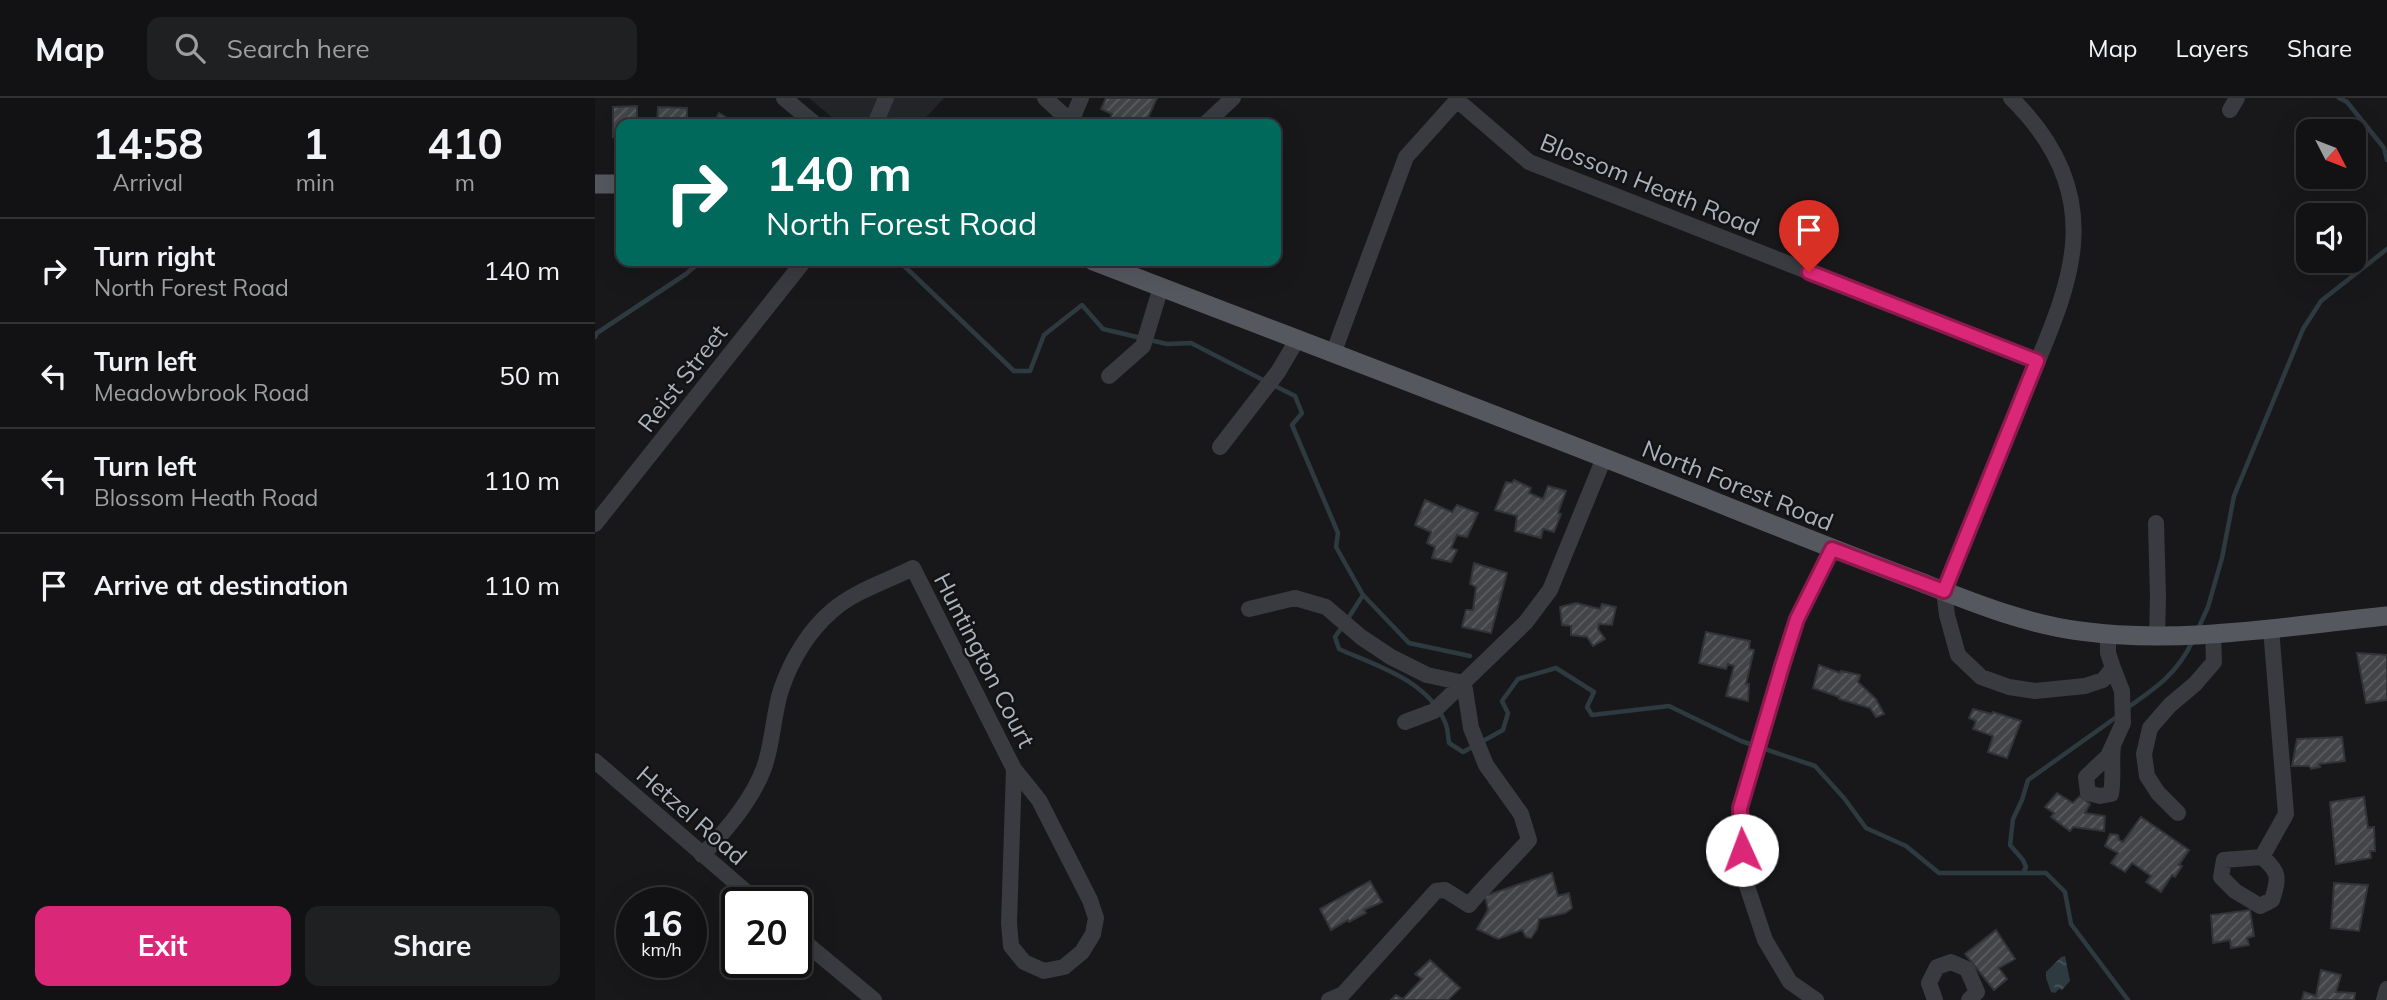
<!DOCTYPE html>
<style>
body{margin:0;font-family:Mulish,sans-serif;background:#1f2022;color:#f1f3f6;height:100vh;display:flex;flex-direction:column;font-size:26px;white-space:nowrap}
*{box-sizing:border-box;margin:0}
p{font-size:23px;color:#9c9ea0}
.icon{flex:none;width:38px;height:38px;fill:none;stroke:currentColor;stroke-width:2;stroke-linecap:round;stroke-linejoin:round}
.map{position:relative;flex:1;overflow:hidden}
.panel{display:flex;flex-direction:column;background:#121214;width:595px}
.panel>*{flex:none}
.guide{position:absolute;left:21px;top:21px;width:665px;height:147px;border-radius:14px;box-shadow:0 7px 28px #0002,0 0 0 2px #313234;background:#00695c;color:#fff;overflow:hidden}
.needle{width:46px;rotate:132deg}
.fabs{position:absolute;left:1701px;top:21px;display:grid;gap:14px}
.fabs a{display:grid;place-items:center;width:70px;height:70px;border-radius:14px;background:#121214;box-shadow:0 7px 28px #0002,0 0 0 2px #313234;font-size:35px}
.speed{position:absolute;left:21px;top:789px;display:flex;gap:14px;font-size:35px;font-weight:700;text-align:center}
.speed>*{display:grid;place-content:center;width:91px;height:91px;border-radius:50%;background:#121214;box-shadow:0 7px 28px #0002,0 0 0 2px #313234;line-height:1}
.speed small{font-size:18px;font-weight:400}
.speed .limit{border:4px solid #111;border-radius:10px;background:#fff;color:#111}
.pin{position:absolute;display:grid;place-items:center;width:60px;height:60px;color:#fff;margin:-72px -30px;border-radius:50% 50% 50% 0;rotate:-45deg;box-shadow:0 0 7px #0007}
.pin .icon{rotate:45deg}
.me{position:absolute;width:77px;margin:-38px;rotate:358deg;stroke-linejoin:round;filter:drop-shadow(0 0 5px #0008)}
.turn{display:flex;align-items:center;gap:24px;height:147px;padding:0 35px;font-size:32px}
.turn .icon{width:91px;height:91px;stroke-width:2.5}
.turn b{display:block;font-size:49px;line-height:60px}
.eta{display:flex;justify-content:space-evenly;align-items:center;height:119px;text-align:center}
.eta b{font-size:42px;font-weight:700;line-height:49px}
.primary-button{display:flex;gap:14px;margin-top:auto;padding:14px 35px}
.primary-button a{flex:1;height:80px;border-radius:14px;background:#db2777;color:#fff;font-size:28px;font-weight:700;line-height:80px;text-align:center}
.primary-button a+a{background:#1f2022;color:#f1f3f6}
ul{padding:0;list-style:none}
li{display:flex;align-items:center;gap:21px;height:105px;padding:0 35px;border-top:2px solid #313234}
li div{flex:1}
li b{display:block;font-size:26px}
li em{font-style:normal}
header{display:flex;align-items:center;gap:42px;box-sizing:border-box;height:98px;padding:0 35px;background:#121214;border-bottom:2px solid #313234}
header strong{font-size:33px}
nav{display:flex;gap:38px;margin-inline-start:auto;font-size:24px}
.search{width:490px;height:63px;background:#1f2022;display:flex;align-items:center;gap:18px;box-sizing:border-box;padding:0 24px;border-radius:14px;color:#9c9ea0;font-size:26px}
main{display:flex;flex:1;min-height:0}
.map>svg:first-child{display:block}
.built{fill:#242528}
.water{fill:url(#water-ripples)}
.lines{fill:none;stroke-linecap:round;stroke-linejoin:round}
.stream{stroke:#2d3a40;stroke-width:4.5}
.building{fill:url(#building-hatch);stroke:#323337;stroke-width:2}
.minor{stroke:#393b40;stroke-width:16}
.major{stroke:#55585f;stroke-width:19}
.route-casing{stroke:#8e194d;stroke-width:18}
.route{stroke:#db2777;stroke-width:12}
.labels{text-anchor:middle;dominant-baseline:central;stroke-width:5;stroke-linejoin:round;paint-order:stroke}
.street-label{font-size:24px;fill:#aab2bb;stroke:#131316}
</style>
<header>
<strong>Map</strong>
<div class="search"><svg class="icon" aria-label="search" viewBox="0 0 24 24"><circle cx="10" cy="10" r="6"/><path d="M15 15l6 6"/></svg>Search here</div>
<nav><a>Map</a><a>Layers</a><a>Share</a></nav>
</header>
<main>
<section class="panel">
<div class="eta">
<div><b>14:58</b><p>Arrival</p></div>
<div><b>1</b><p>min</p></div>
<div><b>410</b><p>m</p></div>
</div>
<ul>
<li><svg class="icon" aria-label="right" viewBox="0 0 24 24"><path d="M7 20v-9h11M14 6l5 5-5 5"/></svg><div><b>Turn right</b><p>North Forest Road</p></div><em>140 m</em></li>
<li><svg class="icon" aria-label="left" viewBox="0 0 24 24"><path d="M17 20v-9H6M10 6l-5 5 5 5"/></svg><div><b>Turn left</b><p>Meadowbrook Road</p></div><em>50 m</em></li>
<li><svg class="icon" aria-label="left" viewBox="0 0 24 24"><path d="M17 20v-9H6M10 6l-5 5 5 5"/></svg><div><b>Turn left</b><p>Blossom Heath Road</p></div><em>110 m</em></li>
<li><svg class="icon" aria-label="arrive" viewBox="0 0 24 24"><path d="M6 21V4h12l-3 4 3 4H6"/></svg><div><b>Arrive at destination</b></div><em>110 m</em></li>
</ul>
<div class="primary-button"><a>Exit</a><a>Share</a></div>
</section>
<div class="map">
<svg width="1792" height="902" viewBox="0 0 1792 902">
<defs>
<pattern id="water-ripples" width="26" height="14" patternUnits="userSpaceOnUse" patternTransform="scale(1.75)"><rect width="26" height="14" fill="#2d3a40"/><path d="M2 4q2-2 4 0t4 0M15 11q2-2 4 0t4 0" fill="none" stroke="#49545a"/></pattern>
<pattern id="building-hatch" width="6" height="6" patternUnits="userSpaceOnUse" patternTransform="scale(1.75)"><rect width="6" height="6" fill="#424448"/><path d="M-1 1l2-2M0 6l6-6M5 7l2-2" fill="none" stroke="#5b5d60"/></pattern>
</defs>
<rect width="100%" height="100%" fill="#18181b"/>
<path class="built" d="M214 0H349L325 26H245Z"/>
<path class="water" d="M1470 858 1475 883 1467 892 1464 891 1460 895 1456 894 1451 880V874L1466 859Z"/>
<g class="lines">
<path class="stream" d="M1744 0 1752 4 1789 50 1792 62
M304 163 419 273H435L449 237 487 207 508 231 572 246 596 245 670 283
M0 239 2 235 91 176 106 163
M678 287 700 298 707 315 697 327 743 435 741 449 768 497 752 522
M769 498 814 545 875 558
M747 529 740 539 744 551C782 568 832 582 850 624 853 630 853 639 854 645L868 654 908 632 913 615 907 603 923 581 961 570 999 594 992 609 997 617 1074 608 1146 643 1220 668 1249 700 1271 730 1311 748 1344 775H1451L1470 794 1476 826 1533 902
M1603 531 1613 509 1627 460 1639 398 1708 231 1726 203 1792 151
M1532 610C1561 590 1583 575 1598 542
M1428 775 1431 769 1428 762 1415 747 1418 721 1427 702 1433 682 1523 618"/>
</g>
<path class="building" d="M511 0H562L550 26H514L513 25 517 16 506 11Z
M42 8V26H26V39H18V9Z
M63 9 92 10V26H62Z
M124 15 142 26H118Z
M919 382 936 390 934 395 948 401 953 388 971 393 963 415 966 416 959 434 948 431 946 440 920 433 922 418 900 412 911 384 917 385Z
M830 402 857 414 862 407 883 415 872 439 862 437 856 450 862 452 856 464 837 460 840 449 832 445 836 434 820 427Z
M879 465 912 475 896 535 867 529 871 512H878L881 489 875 486Z
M981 505 1005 511 1007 506 1021 509 1017 527 1004 526 1003 531 1010 541 998 548 992 539 976 537V528L967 527 965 509Z
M1111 534 1155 543 1154 551 1159 552 1151 586H1154L1153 603 1131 598 1139 568 1133 566 1131 571 1104 565Z
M1762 555 1792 557V602L1771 605Z
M1224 567 1245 575 1246 573 1265 577 1263 584 1281 601 1289 616 1281 619 1275 610 1244 601V599L1218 590Z
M1378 611 1397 616 1398 614 1426 623 1412 660 1393 654 1398 638 1378 631 1381 623 1374 620Z
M1747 639 1750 663 1724 666 1725 669 1716 671 1714 668H1697L1702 641Z
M1462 695 1478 705 1485 698 1495 706 1490 715 1510 718 1509 733 1478 729 1475 733 1456 719 1459 715 1450 709Z
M1769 699 1773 730 1779 729 1780 753H1775L1776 760 1741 766 1735 704Z
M1546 719 1594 752 1584 767 1587 768 1580 779 1577 777 1566 794 1551 784 1556 778 1537 765 1530 774 1516 765 1523 755 1510 748 1515 736 1523 737 1524 742 1528 744Z
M957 775 963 798 974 795 977 810 970 815 944 821 942 831 936 840 931 839 927 832 903 841 882 831 893 812 890 798Z
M775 783 787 804 769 812 771 815 754 824 753 822 736 832 725 811Z
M1739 785 1773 787 1764 833 1736 830Z
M1655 812 1659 838 1652 840 1654 847 1636 850 1635 842 1618 845 1616 817Z
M1401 832 1420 861 1404 870 1412 881 1399 892 1370 856Z
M835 862 865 890 853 902H796L801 897 808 901 827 881 820 876Z
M1726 872 1746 877 1741 894 1760 895 1759 902H1707L1709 894 1721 898Z"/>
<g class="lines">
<path class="minor" d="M189 0 220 26
M450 0 476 24
M1416 0C1457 40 1483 87 1478 146 1474 196 1449 246 1431 292 1403 359 1376 426 1349 493L1352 517 1363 557 1386 579 1414 589 1440 593 1490 588 1508 582 1518 570 1513 555V536
M862 2 934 64 1442 263
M1635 12 1642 0
M280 26 291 0
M475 26 486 0
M610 26 638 0
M738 256 811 59 864 0
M514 278 548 248 566 189
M625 349 683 274 702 242
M1561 425 1563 499 1562 538
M0 426 209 163
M654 511 700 500 731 509 766 539 796 559 832 577 869 585 876 630 891 667 926 716 934 742C914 765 893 784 874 807L850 792 841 793 748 896 734 902
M1518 570 1527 593 1528 625 1513 658 1491 679 1493 695 1505 698 1516 696C1519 678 1516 665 1518 648
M810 624 839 613 931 524 955 492 1009 360
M0 663 164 805
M1583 715 1563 695 1552 678 1549 656 1555 630 1575 607 1600 586 1619 564 1618 535
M107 757C131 733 157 702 169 670 178 645 178 617 186 592 196 562 214 532 238 512 260 493 292 483 318 470L419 671 444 702 495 802 501 820 498 836 487 854 469 869 449 873 429 864 416 848 414 825 419 671
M1667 759C1685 774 1684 780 1677 802L1665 808 1640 793 1626 779 1629 762 1667 759 1691 716 1676 530
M201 837 279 902
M1221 902 1195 884 1170 842 1147 773 1145 710 1202 521 1237 451
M1340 902 1334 885 1342 869 1356 864 1372 871 1382 894 1374 902
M1789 902 1792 891"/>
<path class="major" d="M0 86H26
M498 163C703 242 908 319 1111 400 1183 429 1255 458 1328 485 1379 505 1431 526 1485 533 1587 547 1691 528 1792 518"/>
</g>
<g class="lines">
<defs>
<path id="route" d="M1147 752 1145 710 1187 568 1202 521 1237 451 1349 493 1442 263 1214 174"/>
</defs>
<use href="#route" class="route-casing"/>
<use href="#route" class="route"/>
</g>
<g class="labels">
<g class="street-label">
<text transform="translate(1055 86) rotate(22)">Blossom Heath Road</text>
<text transform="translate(87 280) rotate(-52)">Reist Street</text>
<text transform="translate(1143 387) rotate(22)">North Forest Road</text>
<text transform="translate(390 562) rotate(63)">Huntington Court</text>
<text transform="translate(97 717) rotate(41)">Hetzel Road</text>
</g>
</g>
</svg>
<div class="fabs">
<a><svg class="needle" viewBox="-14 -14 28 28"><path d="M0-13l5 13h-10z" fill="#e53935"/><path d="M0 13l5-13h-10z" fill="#9c9ea0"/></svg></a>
<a><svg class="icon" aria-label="sound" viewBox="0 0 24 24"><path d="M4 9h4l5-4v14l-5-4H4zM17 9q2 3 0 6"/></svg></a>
</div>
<div class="speed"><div>16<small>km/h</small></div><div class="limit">20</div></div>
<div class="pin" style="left:1214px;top:174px;background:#d93025"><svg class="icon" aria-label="arrive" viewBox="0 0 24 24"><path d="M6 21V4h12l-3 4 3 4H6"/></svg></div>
<svg class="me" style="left:1147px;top:752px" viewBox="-20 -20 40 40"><circle r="19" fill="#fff"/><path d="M0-13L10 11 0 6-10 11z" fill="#db2777"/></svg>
<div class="guide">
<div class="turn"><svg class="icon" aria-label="right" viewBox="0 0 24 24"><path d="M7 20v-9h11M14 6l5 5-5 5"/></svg><div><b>140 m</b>North Forest Road</div></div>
</div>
</div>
</main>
